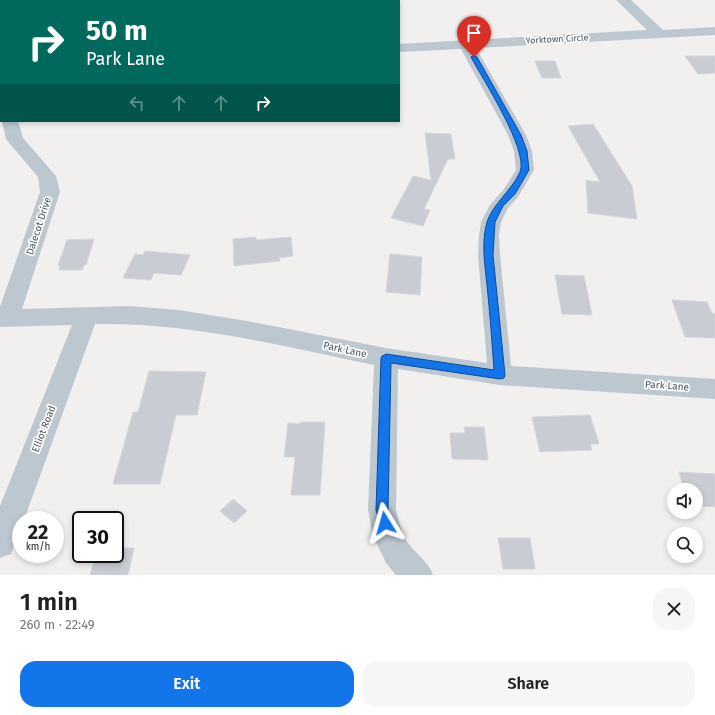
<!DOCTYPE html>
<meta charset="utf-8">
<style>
body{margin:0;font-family:"Fira Sans",sans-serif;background:#f6f6f6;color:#202124;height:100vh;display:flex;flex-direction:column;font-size:15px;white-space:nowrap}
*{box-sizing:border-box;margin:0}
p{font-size:13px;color:#757577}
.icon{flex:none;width:22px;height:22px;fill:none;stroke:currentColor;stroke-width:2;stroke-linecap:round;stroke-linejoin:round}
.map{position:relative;height:575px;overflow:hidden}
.panel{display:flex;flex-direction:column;background:#fff;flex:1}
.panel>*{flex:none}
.top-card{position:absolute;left:0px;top:0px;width:400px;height:122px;box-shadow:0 2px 6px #0003;background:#00695c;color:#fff;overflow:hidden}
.controls{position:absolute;left:667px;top:483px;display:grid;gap:8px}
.controls a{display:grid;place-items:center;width:36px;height:36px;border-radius:50%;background:#fff;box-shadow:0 2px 6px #0003;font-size:20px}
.speed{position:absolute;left:12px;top:511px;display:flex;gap:8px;font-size:20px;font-weight:700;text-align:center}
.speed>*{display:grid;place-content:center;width:52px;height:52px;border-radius:50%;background:#fff;box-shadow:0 2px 6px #0003;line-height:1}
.speed small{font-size:10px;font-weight:400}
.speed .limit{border:2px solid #111;border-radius:6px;background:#fff;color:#111}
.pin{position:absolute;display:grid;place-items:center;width:34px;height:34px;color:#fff;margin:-41px -17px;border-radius:50% 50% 50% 0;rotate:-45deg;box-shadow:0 0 4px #0007}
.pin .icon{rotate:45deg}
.me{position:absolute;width:44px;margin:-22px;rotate:352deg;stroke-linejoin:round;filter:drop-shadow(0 0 3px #0008)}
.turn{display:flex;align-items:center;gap:14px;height:84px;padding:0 20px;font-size:18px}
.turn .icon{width:52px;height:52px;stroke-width:2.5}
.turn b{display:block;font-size:28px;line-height:34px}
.lanes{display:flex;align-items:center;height:38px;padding:0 20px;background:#0003;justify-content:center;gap:20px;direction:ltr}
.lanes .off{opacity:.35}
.round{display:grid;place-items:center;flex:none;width:42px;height:42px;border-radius:16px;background:#f6f6f6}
.overview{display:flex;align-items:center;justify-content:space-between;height:68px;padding:0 20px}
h1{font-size:24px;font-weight:600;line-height:30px}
.action{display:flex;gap:8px;margin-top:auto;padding:8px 20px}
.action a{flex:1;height:46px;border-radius:16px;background:#1275e9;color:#fff;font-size:16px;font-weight:600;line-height:46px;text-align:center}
.action a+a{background:#f6f6f6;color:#202124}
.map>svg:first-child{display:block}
.building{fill:#c9ccd2;stroke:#d3d6db}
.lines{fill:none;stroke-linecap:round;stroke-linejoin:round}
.minor{fill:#bdc7cf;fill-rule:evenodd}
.route{fill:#1275e9;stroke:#0c4c97}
.labels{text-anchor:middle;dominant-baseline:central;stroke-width:3.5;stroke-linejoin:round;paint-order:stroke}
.far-street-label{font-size:9px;fill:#47535e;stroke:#fff}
.street-label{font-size:10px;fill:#47535e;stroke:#fff}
</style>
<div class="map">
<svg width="715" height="575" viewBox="0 0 715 575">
<rect width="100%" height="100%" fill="#f2efef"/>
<path class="building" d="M685 56H715V73L698 74Z
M535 61H555L561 78H542Z
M593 124 632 186 637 219 588 213 586 180 600 182 568 126Z
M425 133 451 134 455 159H448L424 209 430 210 423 226 391 218 413 176 431 180Z
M256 237V240L291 237 293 256 279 258 280 261 234 266 233 239Z
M94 239 86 265H84L82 270H59L60 266 58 265 67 240Z
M145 251 190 255 181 275 154 273 151 280 123 278 135 254 143 255Z
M390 254 422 257 420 295 386 292Z
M555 275 584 276 592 315 562 314Z
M672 300 707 302 712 313 715 314V338L685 337Z
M149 371 206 372 197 415H176L160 484H113L133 412H138Z
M590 415 599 444H590L592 450 540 452 532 417Z
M300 422H325L320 495H291L295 457H284L288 423 300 424Z
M464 427H484L488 460 452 459 450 433H465Z
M679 472 715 474V507L696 506V490H684Z
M233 499 247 511 234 523 220 511Z
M498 538H530L535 569H503Z
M115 548H134L128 575H90L96 554H115Z"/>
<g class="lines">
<path class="minor" d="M28 0H42L27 1Z
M616 0H631L663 30 715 27V35L476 48 526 135 532 151 534 170 518 197 508 208 501 222 499 235 500 255 511 366 715 379V399L500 385 398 369 396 510C399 521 401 533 408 543 417 555 428 561 433 575H396L386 563 378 546 373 536 368 510 374 365C282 346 189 322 95 324L24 520H21C21 532 15 543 11 554L0 558V506L72 325 0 327V307L40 192 38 177 6 139 2 121H18L23 138 56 176 60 192 22 309 129 306 179 310 247 321 386 348 487 363 478 255 479 235 481 222 490 205 504 189 516 170 514 151 508 135 461 49 399 52V44L647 30Z"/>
</g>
<path class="route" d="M474 55 477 57 521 135 527 151 529 170 515 194 503 206 495 222 493 255 505 375 504 378 500 379 391 363 388 510 391 523 389 527 385 529 381 527 376 510 381 358 382 356 386 354 494 370C492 342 490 314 487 285 485 266 481 242 487 222 492 205 512 190 520 172 529 150 482 78 471 57Z"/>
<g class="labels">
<g class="far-street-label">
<text transform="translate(557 39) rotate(-3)">Yorktown Circle</text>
</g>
<g class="street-label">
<text transform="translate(39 226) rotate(-72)">Dalecot Drive</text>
<text transform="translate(345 350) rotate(12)">Park Lane</text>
<text transform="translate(667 386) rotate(4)">Park Lane</text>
<text transform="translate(44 429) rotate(-69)">Elliot Road</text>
</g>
</g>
</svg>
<div class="controls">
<a><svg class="icon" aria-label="sound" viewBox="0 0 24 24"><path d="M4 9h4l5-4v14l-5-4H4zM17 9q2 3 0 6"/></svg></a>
<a><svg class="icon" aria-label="search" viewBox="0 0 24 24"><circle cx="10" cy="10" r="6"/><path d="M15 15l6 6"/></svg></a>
</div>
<div class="speed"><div>22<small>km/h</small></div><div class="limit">30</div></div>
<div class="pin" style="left:474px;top:57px;background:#d93025"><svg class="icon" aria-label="arrive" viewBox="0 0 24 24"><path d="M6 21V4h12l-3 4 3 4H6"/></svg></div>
<svg class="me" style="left:385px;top:523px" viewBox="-20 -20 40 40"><path d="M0-17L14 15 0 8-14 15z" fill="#1275e9" stroke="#fff" stroke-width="4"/></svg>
<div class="top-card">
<div class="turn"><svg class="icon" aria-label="right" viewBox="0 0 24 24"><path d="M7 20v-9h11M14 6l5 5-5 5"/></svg><div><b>50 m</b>Park Lane</div></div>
<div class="lanes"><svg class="icon off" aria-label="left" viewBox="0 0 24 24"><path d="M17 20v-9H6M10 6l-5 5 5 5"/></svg><svg class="icon off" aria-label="ahead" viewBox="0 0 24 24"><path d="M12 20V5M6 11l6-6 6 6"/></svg><svg class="icon off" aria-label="ahead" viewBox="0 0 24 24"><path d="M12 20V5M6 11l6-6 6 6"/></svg><svg class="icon" aria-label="right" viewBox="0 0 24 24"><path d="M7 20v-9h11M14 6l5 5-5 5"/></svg></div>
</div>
</div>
<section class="panel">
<div class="overview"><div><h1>1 min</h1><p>260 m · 22:49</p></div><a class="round"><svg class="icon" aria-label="close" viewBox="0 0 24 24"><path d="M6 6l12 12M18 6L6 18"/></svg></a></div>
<div class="action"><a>Exit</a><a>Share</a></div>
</section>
